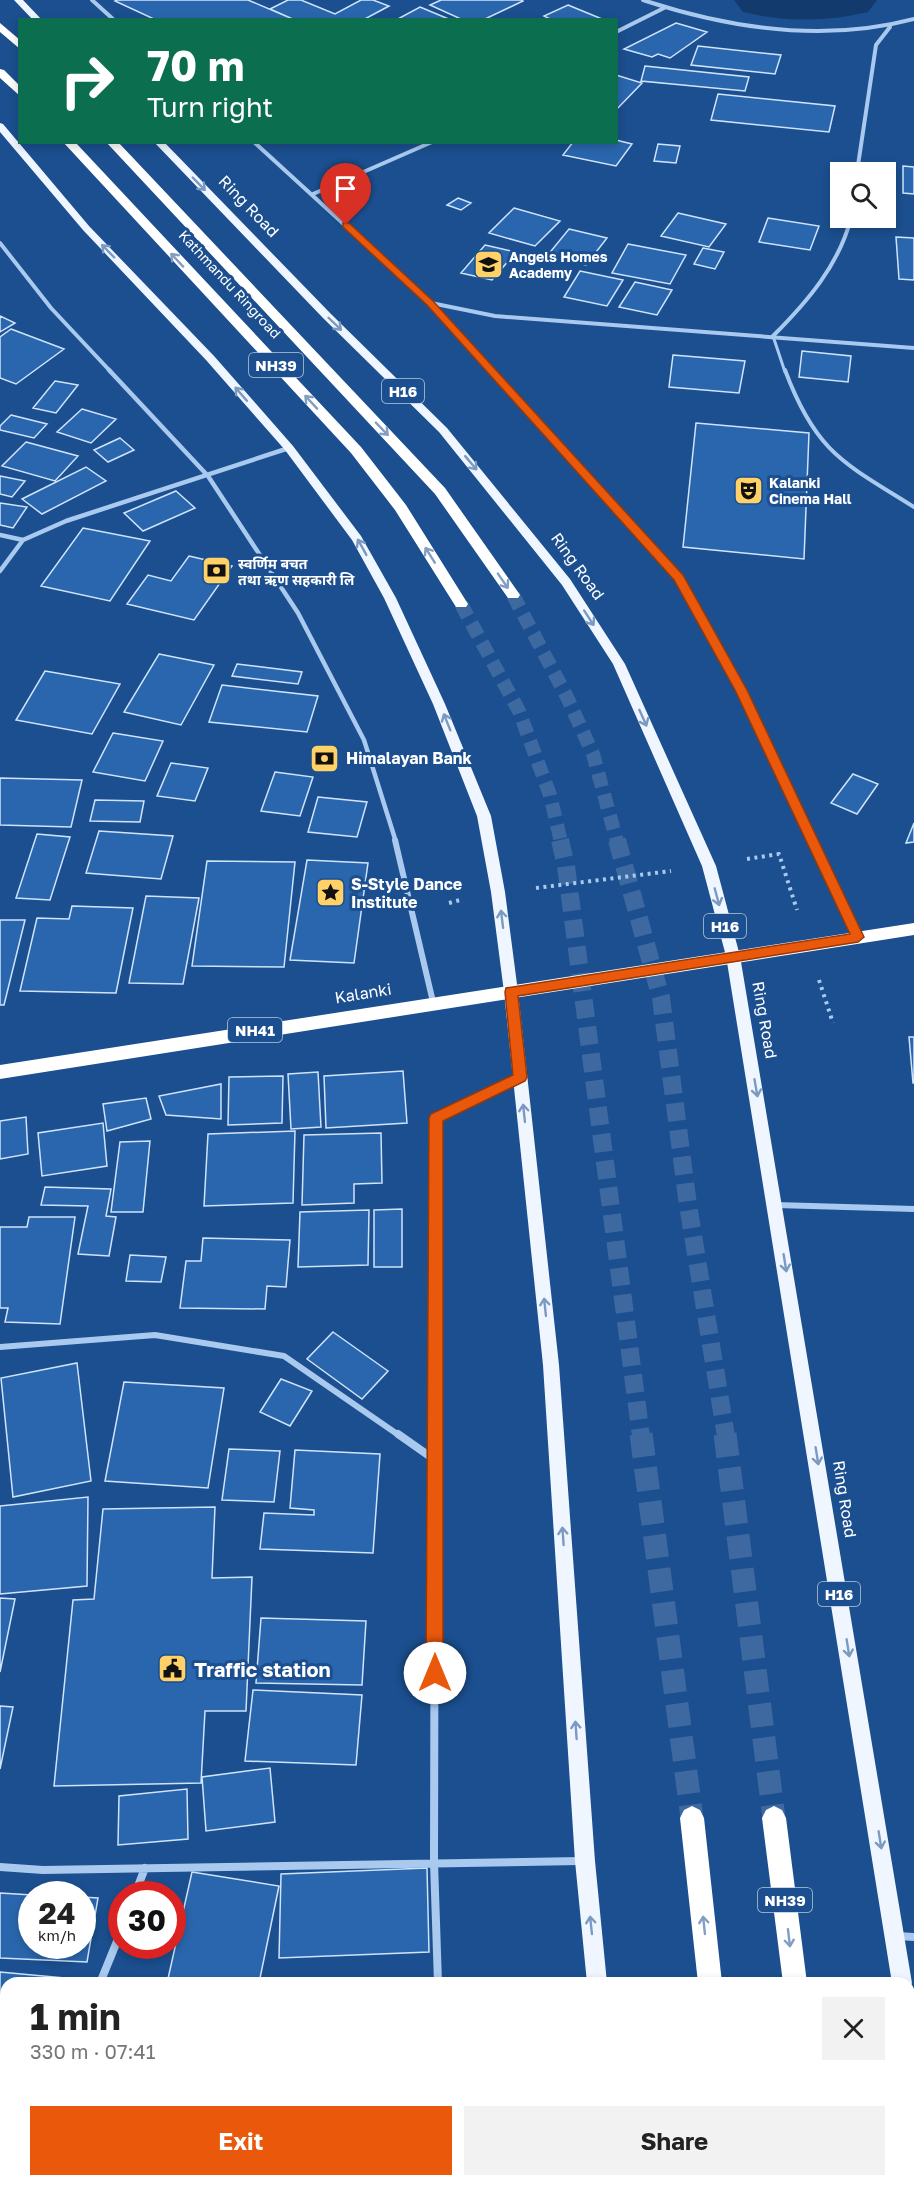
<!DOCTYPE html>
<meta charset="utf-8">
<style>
body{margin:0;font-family:"Golos Text","Noto Sans Devanagari",sans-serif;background:#f2f2f2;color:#222;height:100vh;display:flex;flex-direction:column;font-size:22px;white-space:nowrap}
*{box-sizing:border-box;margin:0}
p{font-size:20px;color:#767676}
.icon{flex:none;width:33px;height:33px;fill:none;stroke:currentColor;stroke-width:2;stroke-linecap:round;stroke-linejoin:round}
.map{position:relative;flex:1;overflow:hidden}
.details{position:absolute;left:0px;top:1977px;width:915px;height:210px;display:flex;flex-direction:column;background:#fff;border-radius:18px 18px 0 0;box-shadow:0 3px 9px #0003}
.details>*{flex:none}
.top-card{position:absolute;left:18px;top:18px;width:600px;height:126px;border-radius:0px;box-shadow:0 3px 9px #0003;background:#0b6e4f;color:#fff;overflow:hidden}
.tools{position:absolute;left:830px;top:162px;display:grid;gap:12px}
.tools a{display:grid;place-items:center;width:66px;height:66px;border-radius:0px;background:#fff;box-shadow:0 3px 9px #0003;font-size:30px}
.speed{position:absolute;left:18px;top:1881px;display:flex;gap:12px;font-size:30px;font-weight:700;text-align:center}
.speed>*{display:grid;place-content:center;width:78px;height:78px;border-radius:50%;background:#fff;box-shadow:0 3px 9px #0003;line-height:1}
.speed small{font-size:15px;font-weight:400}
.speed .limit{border:9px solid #d22;background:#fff;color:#111}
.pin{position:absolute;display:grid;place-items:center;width:51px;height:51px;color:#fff;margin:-62px -26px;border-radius:50% 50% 50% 0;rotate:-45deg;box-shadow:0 0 6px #0007}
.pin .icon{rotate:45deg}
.me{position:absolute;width:66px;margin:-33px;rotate:0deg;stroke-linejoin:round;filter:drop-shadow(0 0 4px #0008)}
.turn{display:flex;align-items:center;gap:21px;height:126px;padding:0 30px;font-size:27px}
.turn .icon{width:78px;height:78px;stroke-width:2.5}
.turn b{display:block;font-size:42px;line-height:51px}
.round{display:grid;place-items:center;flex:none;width:63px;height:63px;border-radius:0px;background:#f2f2f2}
.headline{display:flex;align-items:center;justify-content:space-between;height:102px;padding:0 30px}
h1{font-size:36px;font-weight:700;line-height:45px}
.action{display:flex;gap:12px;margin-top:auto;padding:12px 30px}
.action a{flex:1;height:69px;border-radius:0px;background:#ea580c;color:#fff;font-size:24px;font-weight:700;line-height:69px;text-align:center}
.action a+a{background:#f2f2f2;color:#222}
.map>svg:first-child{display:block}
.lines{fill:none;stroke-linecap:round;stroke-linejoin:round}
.river{fill:#123a6d;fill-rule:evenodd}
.building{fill:#2a66ad;stroke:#cfe3fa;stroke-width:1.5}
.highway-tunnel-far2{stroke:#3d69a0;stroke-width:14;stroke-dasharray:14 8;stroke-linecap:butt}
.highway-tunnel-far1{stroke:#3d69a0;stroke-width:18;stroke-dasharray:18 9;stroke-linecap:butt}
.highway-tunnel{stroke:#3d69a0;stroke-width:23;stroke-dasharray:23 11;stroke-linecap:butt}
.path{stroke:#a9c9ee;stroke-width:4;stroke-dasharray:3 4.5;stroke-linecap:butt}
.lane-far1{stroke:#a9c9ee;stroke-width:3}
.lane{stroke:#a9c9ee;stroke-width:4}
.street-far3{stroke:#a9c9ee;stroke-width:4}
.street-far2{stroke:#a9c9ee;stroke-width:4.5}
.street-far1{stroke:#a9c9ee;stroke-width:6}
.street{stroke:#a9c9ee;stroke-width:8}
.primary{fill:#f0f6ff;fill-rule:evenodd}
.highway{fill:#fff;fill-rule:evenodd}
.oneway{stroke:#7b9ac1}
.oneway2{stroke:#829ec1}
.route{fill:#ea580c;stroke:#983908;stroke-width:1.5}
.labels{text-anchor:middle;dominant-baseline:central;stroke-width:6;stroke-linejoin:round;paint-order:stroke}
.far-poi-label{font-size:14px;font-weight:bold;fill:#fff;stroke:#1b4f8f;text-anchor:start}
.far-street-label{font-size:14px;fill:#fff;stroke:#1b4f8f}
.shield{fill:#1b4f8f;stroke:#bbcadd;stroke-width:1.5}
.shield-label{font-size:15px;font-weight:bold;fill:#fff}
.street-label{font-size:16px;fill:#fff;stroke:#1b4f8f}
.poi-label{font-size:16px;font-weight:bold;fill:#fff;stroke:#1b4f8f;text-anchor:start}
.near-poi-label{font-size:20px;font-weight:bold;fill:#fff;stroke:#1b4f8f;text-anchor:start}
</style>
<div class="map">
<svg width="914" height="2187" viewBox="0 0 914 2187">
<rect width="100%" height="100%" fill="#1b4f8f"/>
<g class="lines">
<path class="river" d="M734 0H877L868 12C827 22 784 22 743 12Z"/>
</g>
<path class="building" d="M117 0H248L295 20H156L115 1Z
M288 0H301L335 14 361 0H373L389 6 363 20H295L270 9Z
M441 0H522L523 1 483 20H463L430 5Z
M568 5 602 19 552 20 544 16Z
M420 7 451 20H396Z
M676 23 707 32 670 58 658 54 652 57 624 49Z
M698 46 781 55 775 74 691 65Z
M645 66 749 77 745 91 641 81Z
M616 75 642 83 616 110Z
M718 94 835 106 829 132 711 120Z
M616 140 632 144 616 166 563 155 573 142H616Z
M658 144 680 146 676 163 654 161Z
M903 166 914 167V194L903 193Z
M458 198 471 203 461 210 447 205Z
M514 208 560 221 535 246 489 233Z
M678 213 726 224 709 247 661 236Z
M768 218 819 226 810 250 759 242Z
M569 229 607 238 586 265 547 256Z
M896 237 914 238V280L899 279Z
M628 244 686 255 670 284 612 273Z
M485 245 516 252 492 280 461 273Z
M703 248 724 252 715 269 694 264Z
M580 271 623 280 607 306 564 297Z
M635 282 672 290 657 315 619 307Z
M0 316 15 323 0 332Z
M11 329 64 349 16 384 0 378V337Z
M802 351 851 356 848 382 799 377Z
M673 355 745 361 739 393 669 387Z
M55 381 78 385 56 413 33 408Z
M82 409 116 419 91 443 57 432Z
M11 415 47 424 34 438 0 430V426Z
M696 423 809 433 804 559 683 547Z
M120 438 134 450 108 462 94 450Z
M26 442 78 456 55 481 2 466Z
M86 467 106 481 42 514 22 499Z
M0 476 25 481 12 497 0 494Z
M176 491 195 508 143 531 124 513Z
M0 503 27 507 13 528 0 525Z
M83 528 150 541 110 601 41 586Z
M189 556 232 566 194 620 127 604 148 575 171 581Z
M159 654 214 665 181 725 124 712Z
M237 664 302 672 298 684 232 676Z
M45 671 120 684 92 734 16 720Z
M222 685 318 696 307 732 209 722Z
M113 733 163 741 145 781 93 772Z
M171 763 208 768 195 801 157 796Z
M275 772 313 777 300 816 261 811Z
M853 774 878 784 857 814 831 803Z
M0 778 82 780 71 827 0 825Z
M318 797 367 802 357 837 308 832Z
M95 800 144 801 140 822 90 821Z
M914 823V842L906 843Z
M99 831 173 836 161 879 86 873Z
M37 834 70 837 50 900 16 898Z
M307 860 368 863 354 963 290 960Z
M207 861 295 862 284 967 192 966Z
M146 896 199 898 183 984 129 983Z
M72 906 133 908 116 993 20 991 37 918 69 919Z
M0 920H25L4 1005H0Z
M909 1037H914V1083H913Z
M403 1071 407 1123 326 1128 324 1076Z
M318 1072 321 1127 291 1129 288 1074Z
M283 1076 282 1123 228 1125 229 1077Z
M221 1084V1119L166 1115 159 1096Z
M146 1098 151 1119 107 1131 103 1104Z
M26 1117 28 1154 0 1159V1121Z
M103 1123 107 1166 42 1176 38 1133Z
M295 1131 293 1203 204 1206 208 1134Z
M381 1133 382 1183 354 1184V1203L302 1205 304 1135Z
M150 1141 143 1212H111L120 1142Z
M45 1187 111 1189 106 1216 116 1217 109 1256 78 1254 88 1206 41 1205Z
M402 1209V1267H374V1210Z
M369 1210 368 1265 298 1267 300 1212Z
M29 1217H75L60 1324 5 1322 8 1308H0V1227H27Z
M203 1238 290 1240 286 1287 267 1286 265 1309 180 1308 186 1261H201Z
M130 1255 166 1257 161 1282 126 1281Z
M333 1332 388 1371 362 1399 307 1359Z
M77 1363 91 1481 13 1497 1 1378Z
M281 1379 312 1391 290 1426 260 1412Z
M124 1382 224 1388 208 1488 105 1481Z
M229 1449 280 1451 274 1502 222 1500Z
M295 1450 380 1454 373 1553 260 1549 264 1513 314 1515V1510L290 1508Z
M88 1497 87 1586 0 1594V1506Z
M215 1507 212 1578 252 1577 246 1711H205L201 1783 54 1786 73 1600 94 1599 103 1509Z
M0 1598 15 1599 0 1672Z
M261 1618 366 1621 362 1685 256 1683Z
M253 1690 362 1695 356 1765 245 1761Z
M0 1706 13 1707 0 1769Z
M270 1768 275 1822 206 1831 202 1777Z
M187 1789 188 1839 118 1845 119 1796Z
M427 1868 429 1952 279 1958 281 1874Z
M192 1872 279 1886 259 1983H167Z
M0 1893 32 1895V1946H82V1897L98 1898 87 1962 0 1958Z
M0 1972 75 1979 74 1983H6V2053L0 2052Z
M46 2181H74L113 2186 45 2187Z
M124 2181H189L201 2183 200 2187H122Z
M212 2181H240L239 2187Z
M246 2181H324L323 2187H245Z
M347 2181H421V2187H346Z"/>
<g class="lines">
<path class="highway-tunnel-far2" d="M513 595 567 697 593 754 617 842
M461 604 519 711 550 795 561 842"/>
<path class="highway-tunnel-far1" d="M560 840 566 866 641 1436
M617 840 661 998 688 1205 726 1436"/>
<path class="highway-tunnel" d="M641 1434 692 1818
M725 1434 774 1818"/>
<path class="path" d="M747 859 779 854 797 910
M536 888 671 871
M449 903 460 900
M819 980 833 1023"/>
<path class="lane-far1" d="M773 336 785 372"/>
<path class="lane" d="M785 370C816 453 844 463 914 507"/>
<path class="street-far3" d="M92 0 114 20
M643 0C731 29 824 43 914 19
M616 32 664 8
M254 142 430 303 492 372
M857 172 876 45 890 27
M313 194 432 142
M0 243 51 308 111 372
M431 303 495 316 914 348
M773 336C807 302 839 265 851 218"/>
<path class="street-far2" d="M109 370 208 476 298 613 364 740 396 842
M491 370 679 578 741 690 813 842
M0 535 23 540 66 521 289 448
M0 571 23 540"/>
<path class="street-far1" d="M395 840 433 1002
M812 840 858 937
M776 1205 914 1209
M0 1347 155 1335 284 1356 400 1436
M435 1436 436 1118 518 1078"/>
<path class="street" d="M398 1434 435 1460
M435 1434 434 1862 438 1983
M0 1867 43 1870 581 1861
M135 1894 145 1868
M897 1936 914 1937
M100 1983 122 1929
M443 2181V2187
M23 2187 25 2181"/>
<path class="primary" d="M14 0H23L42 20H33Z
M0 123 3 124 89 226 214 356 293 446 361 536 396 598 445 704 491 816 505 892 518 992 559 1365 595 1861 607 1983H587L575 1861 543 1365 504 992 491 892 477 816 433 704 384 598 352 540 285 450 206 360 83 230 0 132Z
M154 142H164L331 314 447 428 570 579 625 664 716 866 740 956 912 1983 909 1990V1983H892L726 956 702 866 613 664 562 585 439 432 323 318Z
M909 2021 914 2023V2075L909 2073Z
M605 2181H627L628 2187H606Z"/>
<path class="highway" d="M0 23 20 40V49L0 32Z
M0 69 4 70 20 86V96L0 78Z
M63 142H75L361 447 406 505 468 604 466 607H456L395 510 351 453Z
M106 142H118L445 488 518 592 520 595 518 598H508L435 494Z
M914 923V935L0 1079V1065Z
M692 1806 700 1810 704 1818 722 1983H698L680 1818 684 1810Z
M774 1806 782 1810 786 1818 807 1983H783L762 1818 766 1810Z
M718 2181H744L745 2187H719Z
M808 2181H834V2187H808Z"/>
</g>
<defs><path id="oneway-shaft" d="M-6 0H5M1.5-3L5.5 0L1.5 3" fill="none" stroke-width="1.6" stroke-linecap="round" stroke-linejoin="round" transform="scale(1.5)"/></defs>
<g class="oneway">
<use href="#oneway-shaft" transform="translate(199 184) rotate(46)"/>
<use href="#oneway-shaft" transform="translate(108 251) rotate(-134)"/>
<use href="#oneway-shaft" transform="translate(335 324) rotate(44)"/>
<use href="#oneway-shaft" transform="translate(241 394) rotate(-131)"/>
<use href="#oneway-shaft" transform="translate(471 463) rotate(50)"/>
<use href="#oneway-shaft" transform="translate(362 547) rotate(-119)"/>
<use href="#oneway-shaft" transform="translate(589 618) rotate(57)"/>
<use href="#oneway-shaft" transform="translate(643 718) rotate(66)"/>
<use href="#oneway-shaft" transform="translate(447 722) rotate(-112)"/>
<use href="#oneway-shaft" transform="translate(717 897) rotate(75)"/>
<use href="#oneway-shaft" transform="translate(502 919) rotate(-97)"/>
<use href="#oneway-shaft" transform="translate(756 1088) rotate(80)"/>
<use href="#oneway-shaft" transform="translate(524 1113) rotate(-96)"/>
<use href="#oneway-shaft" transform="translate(785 1263) rotate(81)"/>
<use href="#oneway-shaft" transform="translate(545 1307) rotate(-96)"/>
<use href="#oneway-shaft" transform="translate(817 1456) rotate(81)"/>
<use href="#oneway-shaft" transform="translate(563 1536) rotate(-94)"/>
<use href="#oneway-shaft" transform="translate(848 1648) rotate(81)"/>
<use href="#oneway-shaft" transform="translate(576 1730) rotate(-94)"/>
<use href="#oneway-shaft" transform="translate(880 1840) rotate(81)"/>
<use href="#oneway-shaft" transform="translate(591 1925) rotate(-96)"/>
</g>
<g class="oneway2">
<use href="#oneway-shaft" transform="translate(177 260) rotate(-133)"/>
<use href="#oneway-shaft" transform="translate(311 402) rotate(-133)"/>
<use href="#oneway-shaft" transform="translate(382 429) rotate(46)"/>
<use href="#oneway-shaft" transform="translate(430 555) rotate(-122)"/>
<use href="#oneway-shaft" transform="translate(503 581) rotate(55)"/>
<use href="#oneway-shaft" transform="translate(704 1925) rotate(-96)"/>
<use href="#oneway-shaft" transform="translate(789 1938) rotate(83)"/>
</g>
<path class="route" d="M343 223H349L433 301 683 575 747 690 864 937 858 942 518 996 527 1077 525 1081 443 1121V1673L441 1679 435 1681 429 1679 426 1673 429 1118 431 1114 513 1075 505 992 506 988 850 934 735 690 674 580 427 305 343 227Z"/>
<defs>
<symbol id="school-square" viewBox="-11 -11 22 22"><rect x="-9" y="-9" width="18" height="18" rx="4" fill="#ffd166" stroke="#1b4f8f"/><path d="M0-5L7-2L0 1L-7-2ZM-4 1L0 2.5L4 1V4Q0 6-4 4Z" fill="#111"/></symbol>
<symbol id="theatre-square" viewBox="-11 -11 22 22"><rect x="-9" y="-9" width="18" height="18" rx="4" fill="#ffd166" stroke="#1b4f8f"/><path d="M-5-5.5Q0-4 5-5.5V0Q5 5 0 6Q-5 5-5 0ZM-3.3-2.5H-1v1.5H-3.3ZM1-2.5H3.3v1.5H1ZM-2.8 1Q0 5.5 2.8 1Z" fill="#111"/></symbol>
<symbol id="bank-square" viewBox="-11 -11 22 22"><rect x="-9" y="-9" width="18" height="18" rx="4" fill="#ffd166" stroke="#1b4f8f"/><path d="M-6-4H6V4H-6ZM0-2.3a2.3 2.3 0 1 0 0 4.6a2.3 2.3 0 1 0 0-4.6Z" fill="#111"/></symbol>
<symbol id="sight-square" viewBox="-11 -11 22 22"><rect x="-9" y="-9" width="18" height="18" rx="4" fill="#ffd166" stroke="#1b4f8f"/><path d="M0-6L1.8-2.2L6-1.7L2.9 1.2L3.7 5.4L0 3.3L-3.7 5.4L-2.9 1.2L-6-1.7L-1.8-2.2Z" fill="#111"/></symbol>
<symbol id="civic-square" viewBox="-11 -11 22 22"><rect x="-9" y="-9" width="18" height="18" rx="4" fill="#ffd166" stroke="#1b4f8f"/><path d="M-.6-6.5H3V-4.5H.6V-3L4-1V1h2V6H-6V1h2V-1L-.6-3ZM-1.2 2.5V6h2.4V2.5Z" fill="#111"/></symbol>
</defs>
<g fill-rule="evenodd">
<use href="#school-square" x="472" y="248" width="33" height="33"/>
<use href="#theatre-square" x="732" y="474" width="33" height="33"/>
<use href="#bank-square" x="200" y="554" width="33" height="33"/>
<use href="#bank-square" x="308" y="742" width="33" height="33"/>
<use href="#sight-square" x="314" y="876" width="33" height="33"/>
<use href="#civic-square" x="156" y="1652" width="33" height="33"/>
</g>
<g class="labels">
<g class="far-poi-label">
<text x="509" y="256">Angels Homes<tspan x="509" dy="16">Academy</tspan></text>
<text x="769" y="482">Kalanki<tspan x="769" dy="16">Cinema Hall</tspan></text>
<text x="238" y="563">स्वर्णिम बचत<tspan x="238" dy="16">तथा ऋण सहकारी लि</tspan></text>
</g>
<g class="far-street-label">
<text transform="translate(230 284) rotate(47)">Kathmandu Ringroad</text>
</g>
<g class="shield">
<rect x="249" y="353" width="54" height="24" rx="4.5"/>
<rect x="382" y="379" width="42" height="24" rx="4.5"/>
<rect x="704" y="914" width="42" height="24" rx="4.5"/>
<rect x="228" y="1018" width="54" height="24" rx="4.5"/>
<rect x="818" y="1582" width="42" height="24" rx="4.5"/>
<rect x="758" y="1888" width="54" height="24" rx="4.5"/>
</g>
<g class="shield-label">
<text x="276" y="365">NH39</text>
<text x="403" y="391">H16</text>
<text x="725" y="926">H16</text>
<text x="255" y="1030">NH41</text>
<text x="839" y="1594">H16</text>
<text x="785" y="1900">NH39</text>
</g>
<g class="street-label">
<text transform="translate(249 206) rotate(46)">Ring Road</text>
<text transform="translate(578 566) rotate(54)">Ring Road</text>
<text transform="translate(363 993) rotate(-9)">Kalanki</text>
<text transform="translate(765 1020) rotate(80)">Ring Road</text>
<text transform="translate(845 1499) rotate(81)">Ring Road</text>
</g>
<g class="poi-label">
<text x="346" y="758">Himalayan Bank</text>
<text x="351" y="884">S-Style Dance<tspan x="351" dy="18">Institute</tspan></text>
</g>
<g class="near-poi-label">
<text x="194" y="1669">Traffic station</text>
</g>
</g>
</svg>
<div class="tools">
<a><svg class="icon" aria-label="search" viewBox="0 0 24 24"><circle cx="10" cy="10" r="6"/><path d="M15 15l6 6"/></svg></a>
</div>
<div class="speed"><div>24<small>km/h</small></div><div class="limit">30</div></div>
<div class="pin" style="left:346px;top:225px;background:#d93025"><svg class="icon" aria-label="arrive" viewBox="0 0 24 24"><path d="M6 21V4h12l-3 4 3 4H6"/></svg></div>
<svg class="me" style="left:435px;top:1673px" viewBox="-20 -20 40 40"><circle r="19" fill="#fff"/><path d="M0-13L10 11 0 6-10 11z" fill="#ea580c"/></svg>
<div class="top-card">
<div class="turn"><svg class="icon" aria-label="right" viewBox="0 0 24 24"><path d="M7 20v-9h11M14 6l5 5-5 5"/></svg><div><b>70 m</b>Turn right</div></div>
</div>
<section class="details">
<div class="headline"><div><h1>1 min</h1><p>330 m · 07:41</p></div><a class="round"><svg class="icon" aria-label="close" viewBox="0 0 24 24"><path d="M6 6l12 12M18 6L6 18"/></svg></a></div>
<div class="action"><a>Exit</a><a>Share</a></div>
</section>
</div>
